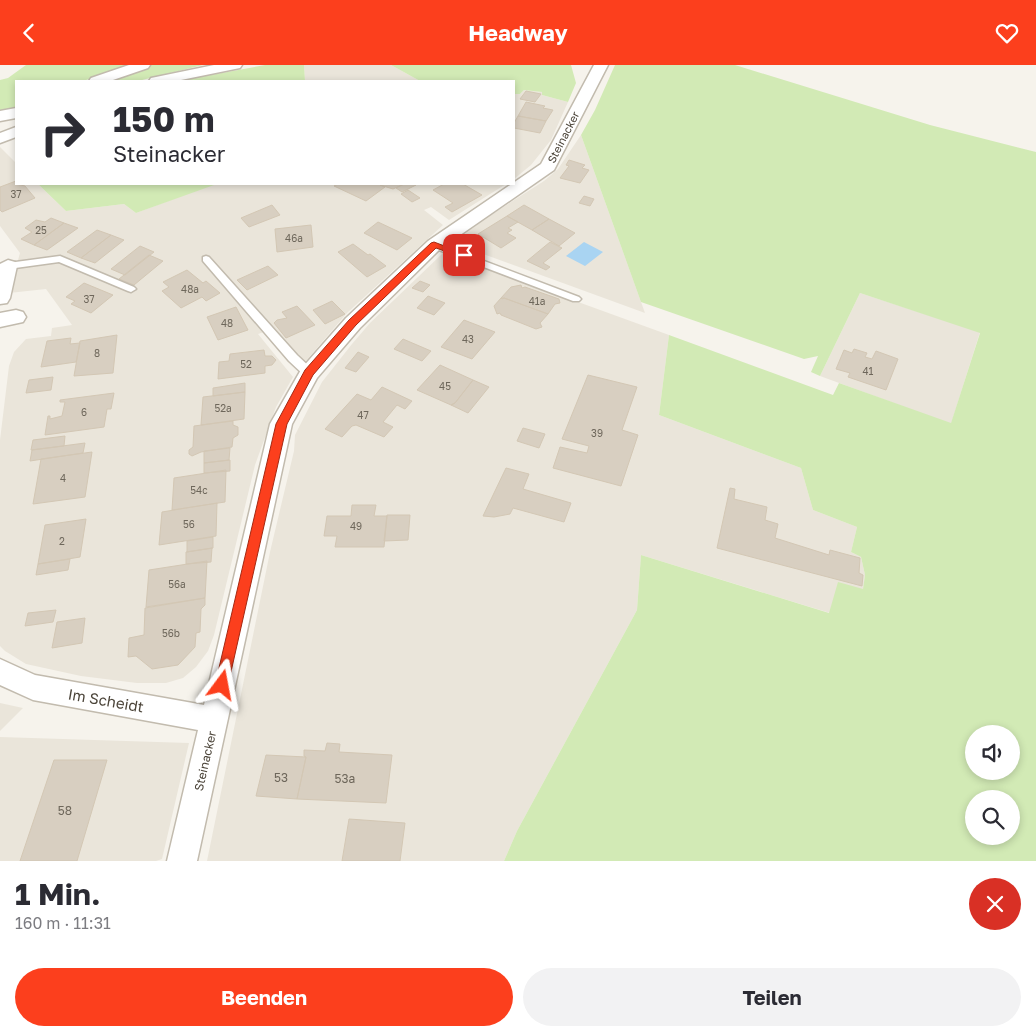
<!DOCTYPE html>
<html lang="de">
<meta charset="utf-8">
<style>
body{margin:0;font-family:"Golos Text",sans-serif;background:#f2f2f3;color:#2b2b33;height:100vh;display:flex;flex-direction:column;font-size:19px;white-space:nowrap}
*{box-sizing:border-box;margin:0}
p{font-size:16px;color:#7c7c81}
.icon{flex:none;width:28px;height:28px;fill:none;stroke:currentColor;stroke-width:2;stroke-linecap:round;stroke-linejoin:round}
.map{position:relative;height:796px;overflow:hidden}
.sheet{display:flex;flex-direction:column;background:#fff;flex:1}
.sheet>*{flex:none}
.hud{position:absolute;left:15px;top:15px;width:500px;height:105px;border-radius:0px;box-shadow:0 2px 8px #0003;background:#fff;color:#2b2b33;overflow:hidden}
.buttons{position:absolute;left:965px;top:660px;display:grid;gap:10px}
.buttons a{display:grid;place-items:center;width:55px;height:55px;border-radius:50%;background:#fff;box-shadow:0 2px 8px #0003;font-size:25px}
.pin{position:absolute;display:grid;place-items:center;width:42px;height:42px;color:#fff;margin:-21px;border-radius:10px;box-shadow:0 2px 8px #0006}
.me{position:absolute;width:55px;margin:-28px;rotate:13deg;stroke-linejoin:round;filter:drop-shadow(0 0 4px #0008)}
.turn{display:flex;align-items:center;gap:18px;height:105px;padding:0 15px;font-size:22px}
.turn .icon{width:65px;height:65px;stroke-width:2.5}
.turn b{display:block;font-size:35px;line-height:42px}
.round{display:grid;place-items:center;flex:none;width:52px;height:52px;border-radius:26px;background:#f2f2f3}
.overview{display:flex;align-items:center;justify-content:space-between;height:85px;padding:0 15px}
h1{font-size:30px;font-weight:700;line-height:38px}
.button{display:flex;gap:10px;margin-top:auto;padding:10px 15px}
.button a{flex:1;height:58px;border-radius:30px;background:#fc3f1d;color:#fff;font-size:20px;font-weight:700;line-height:58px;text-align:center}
.button a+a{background:#f2f2f3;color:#2b2b33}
header{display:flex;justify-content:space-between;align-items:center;height:65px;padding:0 15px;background:#fc3f1d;color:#fff;font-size:22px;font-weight:700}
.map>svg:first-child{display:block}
.residential{fill:#eae5da}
.green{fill:#d2eab5;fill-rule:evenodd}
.water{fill:#a9d4f2}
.building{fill:#d8cfc1;stroke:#d3c7b4}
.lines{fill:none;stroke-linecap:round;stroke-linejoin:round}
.lane-casing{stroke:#c2bbae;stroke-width:3}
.street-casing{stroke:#c2bbae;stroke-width:3}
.lane{fill:#fff;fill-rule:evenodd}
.street{fill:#fff;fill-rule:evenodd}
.route{fill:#fc3f1d;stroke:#a42913}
.labels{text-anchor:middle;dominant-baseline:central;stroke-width:4;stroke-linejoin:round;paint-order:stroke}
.number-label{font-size:10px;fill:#6e675b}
.far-street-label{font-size:11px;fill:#4b4439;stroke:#fff}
.street-label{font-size:12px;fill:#4b4439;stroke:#fff}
.near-number-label{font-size:12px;fill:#6e675b}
.near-street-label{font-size:15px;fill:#4b4439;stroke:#fff}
</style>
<header><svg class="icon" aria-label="back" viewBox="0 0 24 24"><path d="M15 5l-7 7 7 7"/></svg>Headway<svg class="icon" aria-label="heart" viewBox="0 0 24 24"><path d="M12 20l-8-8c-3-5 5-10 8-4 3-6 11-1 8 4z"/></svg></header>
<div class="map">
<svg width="1036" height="796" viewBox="0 0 1036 796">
<rect width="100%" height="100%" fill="#f6f3ec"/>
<path class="residential" d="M304 0H391L420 16H305Z
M524 25 542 27V30L568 37 551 75 531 100 514 114V29H520Z
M581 70 645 248 453 178 486 153 544 116 558 104Z
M0 82 16 98V119H38L66 146 124 139 136 148 213 119H506L449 155 431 142 424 145 443 160 347 248 299 304 267 266 258 269 293 312 276 342 255 400 214 570 208 586 196 602 183 613 166 618H137L81 611 26 599 5 586 0 581V375L9 301 14 287 26 274 51 271 52 263 72 260 46 224 9 228 20 188 0 161Z
M443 188 669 270 659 350 801 403 813 445 857 462 851 487 861 492 865 510 863 525 830 548 641 490 637 545 517 766 504 796H207L270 487 294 386 295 370 322 317 352 279 370 258Z
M860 228 980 267 951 359 820 311Z
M0 638 23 643 0 666Z
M0 672 189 678 162 794 156 796H0Z"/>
<path class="green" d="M26 0H131L83 16H16V46L0 49V15L8 13Z
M151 0H203L138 16H104Z
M265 0H304L305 16H178Z
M391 0H571L576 18 568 37 542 30V27L524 25 520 29H514V16H420Z
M615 0H735L930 60 1036 87V796H504L517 766 637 545 641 490 829 548 838 517 863 524 865 510 861 492 851 487 857 462 813 445 801 403 659 350 669 270 833 330 839 318 951 358 980 268 860 228 820 311 811 307 818 291 804 294 641 237 581 70 595 45ZM974 669H1011V706H974ZM974 734H1011V771H974Z
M38 119H213L214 120 136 148 124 139 66 146Z"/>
<path class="water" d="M584 177 603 187 585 201 566 191Z"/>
<path class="building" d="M526 26 541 29 535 37 520 34Z
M526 37 545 41 543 43 553 45 546 56 518 51Z
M518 51 546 56 540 68 514 63V58Z
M569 95 585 100 582 103 589 105 580 118 560 113 569 101 566 100Z
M16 116V119L25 121 35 133 2 147 0 145V122Z
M338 119H382L380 120 385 122 366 136 334 121Z
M382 119H404L393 124 380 120Z
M404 119H414L416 120 402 127 396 123Z
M444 119H463L482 130 452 147 445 142 453 138 433 125Z
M408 125 420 133 412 137 401 129Z
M584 131 594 134 590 141 579 138Z
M272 140 280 150 249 162 241 153Z
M524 140 549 154 532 165 507 151Z
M507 151 518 157 508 163 512 165 507 168 516 173 501 183 478 169Z
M51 153 64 158 34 180 21 174 32 167 25 163 36 155 45 157Z
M549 154 575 168 559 181 532 165Z
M378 157 412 173 397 185 364 168Z
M64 158 78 163 47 185 34 180Z
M311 160 313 182 277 187 275 164Z
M97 165 111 170 81 193 67 187Z
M111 170 124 175 95 198 81 193Z
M550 177 562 183 543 198 550 202 546 205 527 196Z
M353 179 368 190 370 189 386 201 367 212 338 187Z
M140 181 154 187 125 210 111 204Z
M149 190 163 196 134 220 119 214Z
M268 201 278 210 247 225 237 215Z
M187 205 203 218 206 216 220 228 206 236 202 232 181 243 162 226 169 222 163 217Z
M420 216 430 220 423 227 412 223Z
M84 218 113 230 91 248 71 239 75 236 66 232Z
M521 220 522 223 525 222 559 234 560 238 555 239 548 249 504 233 503 234 501 233 511 222Z
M428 231 445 238 434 250 417 243Z
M501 233H504L548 249 540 258 542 262 536 264 501 250 500 248 497 249 494 241Z
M332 236 345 249 325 259 313 245Z
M297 241 315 260 286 273 274 258 277 255 287 253 282 247Z
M236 242 248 265 218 275 207 252Z
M464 255 495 267 472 294 441 282Z
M117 270 113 308 74 311 80 276Z
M71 273 70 279 80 278 76 297 41 302 47 276Z
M403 274 431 286 422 296 394 284Z
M854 284 867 288 865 292 872 294 876 286 898 294 886 325 848 312 850 308 836 304 844 285 852 288Z
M264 285 265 291H272L276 295 272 300 265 301V308L218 314 219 297 229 296 230 289Z
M358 287 369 292 356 307 345 303Z
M440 300 473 315 455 338 451 340 417 325Z
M588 310 637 322 622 365 638 370 621 421 553 403 560 382 587 388 589 381 562 374Z
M53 312 51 325 26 328 29 315Z
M473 315 489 322 468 348 451 340 455 338Z
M245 318V327L213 331V323Z
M382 322 412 336 405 344 397 340 383 357 393 362 384 372 356 360 352 361 342 372 325 364 357 329 371 335Z
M245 327 244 354 201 360 203 332Z
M114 328 111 344H107L104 362 45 370 48 351H50V354L62 351 65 337H60V335Z
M233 356V360L238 362V370L233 373 232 382 201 387 192 391 189 389V385L193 382 194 361Z
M523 363 545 369 539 383 517 376Z
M65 371 64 381 31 385 33 375Z
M85 378 83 388 30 396 32 385Z
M230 383 229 395 204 398V386Z
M92 387 85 432 33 439 41 394Z
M230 395V406L204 408V398Z
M506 403 529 409 523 424 571 438 564 457 513 443 510 449 494 452 483 451Z
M226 405 225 437 172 445 174 413Z
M730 423 735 424 734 434 767 442 765 455 778 459 775 473 829 490 830 485 860 493 859 508 863 510 862 521 717 483Z
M217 438 216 471 159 480 162 447Z
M352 440H376L374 451H387L384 482H335L337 471H324L327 451H351Z
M387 450H410L408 475 384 476Z
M86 454 80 492 38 499 45 460Z
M213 472V483L187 487V476Z
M212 483 211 497 186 499V487Z
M70 494 68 505 36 510 38 499Z
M207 496 205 533 146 542 149 505Z
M205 533V540L201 544 200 567 196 568 195 582 178 600 152 604 136 591 128 592 129 573 144 570 145 543Z
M56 545 53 557 25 561 28 548Z
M85 553 82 578 52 583 57 557Z
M327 678 340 679 339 687 392 690 386 738 297 734 306 692 304 691V685L325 686Z
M266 690 306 692 297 734 256 731Z
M54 695H107L77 796H20Z
M349 754 405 758 400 796H342Z"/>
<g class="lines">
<defs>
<path id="lane" d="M434 177 579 232 581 234 579 236H573L431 182 429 180Z
M60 191 134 222 136 224 131 227 128 226 59 197 8 204 3 201 8 198Z
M206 191 209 192 297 290 313 305 314 308 313 311H305L289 296 203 196V192Z"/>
<path id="street" d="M129 0H150L148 3 110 16H89L91 13Z
M214 0H242L240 3 235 4 176 16H149L151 13 156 12Z
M594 0H608L554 105 440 184 360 263 317 313 292 359 197 796H167L198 665 33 635 0 620V594L35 610 204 640 270 359 302 303 346 253 428 176 541 99Z
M16 43V53L0 56V46Z
M16 62V72L0 78V68Z
M8 195 15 197 17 201 10 233 7 238 0 239V199Z
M16 245 23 247 26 252 23 257 0 262V248Z"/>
</defs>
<use href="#lane" class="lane-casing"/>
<use href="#street" class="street-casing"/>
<use href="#lane" class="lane"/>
<use href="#street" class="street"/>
</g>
<path class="route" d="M434 177 468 190 464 193 436 183 356 260 313 310 287 359 228 620 226 624 222 626 217 624 215 620 276 359 305 305 349 255 431 178Z"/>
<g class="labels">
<g class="number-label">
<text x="16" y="129">37</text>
<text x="41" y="165">25</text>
<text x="294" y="173">46a</text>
<text x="190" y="224">48a</text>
<text x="89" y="234">37</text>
<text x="537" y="236">41a</text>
<text x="227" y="258">48</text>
<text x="468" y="274">43</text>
<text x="97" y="288">8</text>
<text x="246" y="299">52</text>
<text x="868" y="306">41</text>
<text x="445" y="321">45</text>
<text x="223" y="343">52a</text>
<text x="84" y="347">6</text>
<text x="363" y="350">47</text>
<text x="597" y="368">39</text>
<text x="63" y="413">4</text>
<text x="199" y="425">54c</text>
<text x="189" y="459">56</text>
<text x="356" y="461">49</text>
<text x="62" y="476">2</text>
<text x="177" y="519">56a</text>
<text x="171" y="568">56b</text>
</g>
<g class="far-street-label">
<text transform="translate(563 72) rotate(-63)">Steinacker</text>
</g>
<g class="street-label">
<text transform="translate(205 696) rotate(-77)">Steinacker</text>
</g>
<g class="near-number-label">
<text x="281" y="712">53</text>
<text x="345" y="713">53a</text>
<text x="65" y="745">58</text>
</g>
<g class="near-street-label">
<text transform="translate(106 635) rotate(10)">Im Scheidt</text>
</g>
</g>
</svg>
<div class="buttons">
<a><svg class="icon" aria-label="sound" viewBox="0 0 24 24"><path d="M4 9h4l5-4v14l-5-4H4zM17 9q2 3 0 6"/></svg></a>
<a><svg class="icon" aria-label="search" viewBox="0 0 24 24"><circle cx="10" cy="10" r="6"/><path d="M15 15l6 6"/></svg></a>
</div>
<div class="pin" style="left:464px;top:190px;background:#d93025"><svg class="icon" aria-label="arrive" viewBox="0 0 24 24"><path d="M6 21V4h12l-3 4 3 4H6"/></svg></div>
<svg class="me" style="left:222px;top:620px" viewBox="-20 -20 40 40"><path d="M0-17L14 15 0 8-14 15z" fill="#fc3f1d" stroke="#fff" stroke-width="4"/></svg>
<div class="hud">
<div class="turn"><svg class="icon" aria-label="right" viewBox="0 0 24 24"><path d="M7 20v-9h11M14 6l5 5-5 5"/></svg><div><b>150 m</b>Steinacker</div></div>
</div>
</div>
<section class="sheet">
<div class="overview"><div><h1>1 Min.</h1><p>160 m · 11:31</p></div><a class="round" style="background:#d93025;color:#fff"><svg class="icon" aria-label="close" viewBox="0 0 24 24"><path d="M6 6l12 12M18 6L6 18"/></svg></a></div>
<div class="button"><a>Beenden</a><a>Teilen</a></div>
</section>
